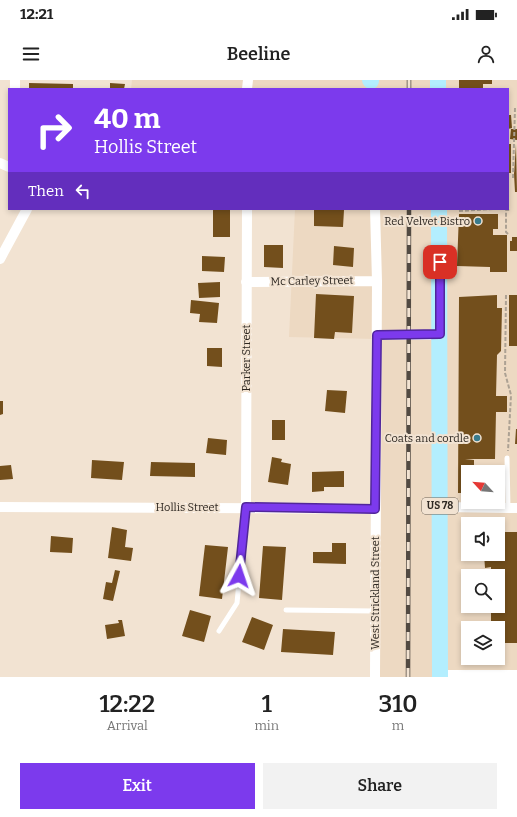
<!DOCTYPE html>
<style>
body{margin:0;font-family:Bitter,serif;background:#f2f2f2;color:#222;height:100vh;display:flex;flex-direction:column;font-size:15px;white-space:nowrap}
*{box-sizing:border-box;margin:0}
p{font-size:13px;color:#767676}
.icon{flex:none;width:22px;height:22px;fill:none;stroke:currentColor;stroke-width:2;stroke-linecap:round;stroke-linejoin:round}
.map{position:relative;height:597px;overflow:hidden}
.drawer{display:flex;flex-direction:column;background:#fff;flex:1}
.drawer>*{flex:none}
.banner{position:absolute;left:8px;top:8px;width:501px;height:122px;border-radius:0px;box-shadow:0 2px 6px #0003;background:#7c3aed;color:#fff;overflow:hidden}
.needle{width:26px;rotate:296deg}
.controls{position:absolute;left:461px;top:385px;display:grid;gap:8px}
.controls a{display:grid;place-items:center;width:44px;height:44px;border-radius:0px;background:#fff;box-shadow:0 2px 6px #0003;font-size:20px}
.pin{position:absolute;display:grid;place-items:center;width:34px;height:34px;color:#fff;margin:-17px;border-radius:8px;box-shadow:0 2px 6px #0006}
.me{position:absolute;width:44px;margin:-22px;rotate:5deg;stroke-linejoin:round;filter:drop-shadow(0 0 3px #0008)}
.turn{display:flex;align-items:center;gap:14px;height:84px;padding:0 20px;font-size:18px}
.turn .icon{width:52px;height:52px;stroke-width:2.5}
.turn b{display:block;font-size:28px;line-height:34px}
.then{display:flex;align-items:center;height:38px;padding:0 20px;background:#0003;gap:8px;font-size:15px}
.eta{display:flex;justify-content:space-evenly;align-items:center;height:68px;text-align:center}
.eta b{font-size:24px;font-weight:600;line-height:28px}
.primary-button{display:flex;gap:8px;margin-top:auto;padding:8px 20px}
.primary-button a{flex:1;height:46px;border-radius:0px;background:#7c3aed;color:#fff;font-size:16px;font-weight:600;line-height:46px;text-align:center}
.primary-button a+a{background:#f2f2f2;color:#222}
.status{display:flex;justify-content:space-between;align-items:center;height:28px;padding:0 20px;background:#fff;direction:ltr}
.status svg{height:11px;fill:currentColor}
header{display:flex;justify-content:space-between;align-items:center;height:52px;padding:0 20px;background:#fff;font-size:18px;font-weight:600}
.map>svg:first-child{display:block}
.built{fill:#edd9c2;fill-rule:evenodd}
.building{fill:#734f1c}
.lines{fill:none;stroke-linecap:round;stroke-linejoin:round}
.path{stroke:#aca193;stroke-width:2;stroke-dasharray:4 2;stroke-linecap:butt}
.lane{stroke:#fff;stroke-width:5}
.street{stroke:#fff;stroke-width:10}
.primary{stroke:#b3eefe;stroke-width:16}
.rail-casing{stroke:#524a42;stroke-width:4.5}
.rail{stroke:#f2e3d2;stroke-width:3;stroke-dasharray:9;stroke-linecap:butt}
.route-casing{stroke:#51269a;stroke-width:10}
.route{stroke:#7c3aed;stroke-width:7}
.poi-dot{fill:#397b8c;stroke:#f2e3d2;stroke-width:1.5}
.labels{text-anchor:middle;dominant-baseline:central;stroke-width:4;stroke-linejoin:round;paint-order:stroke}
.shield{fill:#f2e3d2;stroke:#696057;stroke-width:1}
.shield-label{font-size:10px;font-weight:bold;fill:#2e2822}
.poi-label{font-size:11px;fill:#2e2822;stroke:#f2e3d2;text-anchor:end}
.street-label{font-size:11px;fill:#2e2822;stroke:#f2e3d2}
</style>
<div class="status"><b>12:21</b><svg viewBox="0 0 49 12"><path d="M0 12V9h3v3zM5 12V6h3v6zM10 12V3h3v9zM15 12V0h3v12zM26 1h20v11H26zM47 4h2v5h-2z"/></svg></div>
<header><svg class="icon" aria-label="menu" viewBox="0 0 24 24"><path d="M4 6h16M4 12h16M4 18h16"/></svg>Beeline<svg class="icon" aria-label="person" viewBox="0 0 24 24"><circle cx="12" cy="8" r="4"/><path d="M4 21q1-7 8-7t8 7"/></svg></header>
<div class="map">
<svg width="517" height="597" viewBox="0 0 517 597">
<rect width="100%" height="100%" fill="#f2e3d2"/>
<path class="built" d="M132 0H517V597H375L376 259 289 257 295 129H508V9H131ZM468 392H498V422H468ZM468 444H498V474H468ZM468 496H498V526H468ZM468 548H498V578H468Z"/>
<path class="building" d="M459 0H492V4H483V9H459Z
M29 3 73 4V9H29Z
M110 3 125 4 124 9H110Z
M508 35H511L512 48 508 49Z
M511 49H517V60L510 59Z
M508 64H511V93H508Z
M516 64 517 112H515L514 94Z
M213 129H230V157H213Z
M314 129 344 130 343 147 314 146Z
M459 134H498V149H493V155H507V192H490V187L457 186Z
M512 157H517V171H510V161H512Z
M264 165H283V188L264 187Z
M334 166 354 168 353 187 333 185Z
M202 176 225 177 224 192 202 191Z
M220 202V217L199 218 198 203Z
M316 214 354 216 352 253 335 252 334 259 314 258Z
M497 215V228H502L501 271 497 275 496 316H507V332H496L495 379H465L474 380V392H468V413H458L459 217Z
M509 215H517V266H509Z
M191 220 219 223 217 243 199 242 200 234 190 233Z
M207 268H222V287L207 286Z
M327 310 347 311 345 333 325 331Z
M0 321H3V334L0 335Z
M272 340H285V360H272Z
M516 349H517V364H515Z
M208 358 227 360 226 375 206 373Z
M272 377 282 379 281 382 291 384 288 405 268 402Z
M92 380 124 382 122 400 91 398Z
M151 382 195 383V397L150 396Z
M11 385 13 399 0 400V386Z
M344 391V407H324V411L312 412V392Z
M112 447 127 450 125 467 133 468 131 481 108 478Z
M498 452H517V563H498V548H491V526H498V496H491V487L485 488 484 474H498Z
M51 456 73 458 72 473 50 472Z
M332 463H346V484L313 483V472H332Z
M205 465 228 467 222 519 199 516Z
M263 466 286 467 282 520 259 518Z
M115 490 120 491 113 521 103 519 106 502 112 503Z
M190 530 211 536 204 562 182 556Z
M252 537 273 545 264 570 242 562Z
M118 540H122L125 556 107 559 105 545 119 543Z
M283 549 335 552 333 575 281 572Z"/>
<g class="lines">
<path class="path" d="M513 98 515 28
M459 131 493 129
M508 154 506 152V130H511
M506 215 505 293 511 315 508 371"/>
<path class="lane" d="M507 378 508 428
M286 530 375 531
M219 551 237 523 246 428"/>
<path class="street" d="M15 9V0
M247 9 248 0
M0 83 9 87
M375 129 377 201 375 597
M0 179 27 129
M246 202 377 201
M377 255H440
M0 427 375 429
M246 427 247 129
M440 427 517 428
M440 595H517"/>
<path class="primary" d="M370 0 371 1
M438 0V9
M439 129 440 597"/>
<defs>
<path id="rail" d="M409 9V0
M408 597 409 129"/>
</defs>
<use href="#rail" class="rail-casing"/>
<use href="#rail" class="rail"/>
</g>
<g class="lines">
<defs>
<path id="route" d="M239 496 246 427 375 429 377 255 440 254V182"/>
</defs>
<use href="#route" class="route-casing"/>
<use href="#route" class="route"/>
</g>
<g class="poi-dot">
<circle cx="478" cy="141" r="4"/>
<circle cx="477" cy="358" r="4"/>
</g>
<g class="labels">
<rect class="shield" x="422" y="418" width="36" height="16" rx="3"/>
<g class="shield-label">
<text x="440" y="426">US 78</text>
</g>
<g class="poi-label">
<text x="470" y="141">Red Velvet Bistro</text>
<text x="469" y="358">Coats and cordle</text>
</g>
<g class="street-label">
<text transform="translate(312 201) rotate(-1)">Mc Carley Street</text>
<text transform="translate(246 278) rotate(-90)">Parker Street</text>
<text x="187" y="427">Hollis Street</text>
<text transform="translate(375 513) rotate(-90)">West Strickland Street</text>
</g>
</g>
</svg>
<div class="controls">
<a><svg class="needle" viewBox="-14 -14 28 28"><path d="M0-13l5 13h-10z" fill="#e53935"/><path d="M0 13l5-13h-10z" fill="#767676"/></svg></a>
<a><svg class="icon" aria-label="sound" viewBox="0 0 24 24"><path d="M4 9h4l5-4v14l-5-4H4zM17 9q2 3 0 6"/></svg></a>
<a><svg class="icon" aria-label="search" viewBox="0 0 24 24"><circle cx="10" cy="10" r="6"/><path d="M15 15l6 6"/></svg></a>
<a><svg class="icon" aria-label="layers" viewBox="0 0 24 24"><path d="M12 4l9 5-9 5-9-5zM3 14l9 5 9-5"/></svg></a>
</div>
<div class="pin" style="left:440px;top:182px;background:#d93025"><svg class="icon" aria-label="arrive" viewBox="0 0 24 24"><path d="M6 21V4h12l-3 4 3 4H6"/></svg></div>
<svg class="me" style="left:239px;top:496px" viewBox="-20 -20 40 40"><path d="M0-17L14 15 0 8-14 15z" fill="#7c3aed" stroke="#fff" stroke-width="4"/></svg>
<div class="banner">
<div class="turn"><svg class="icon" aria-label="right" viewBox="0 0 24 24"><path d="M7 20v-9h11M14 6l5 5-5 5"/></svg><div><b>40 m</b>Hollis Street</div></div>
<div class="then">Then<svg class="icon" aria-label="left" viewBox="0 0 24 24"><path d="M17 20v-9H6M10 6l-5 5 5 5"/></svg></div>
</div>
</div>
<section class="drawer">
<div class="eta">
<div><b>12:22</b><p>Arrival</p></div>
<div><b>1</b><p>min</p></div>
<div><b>310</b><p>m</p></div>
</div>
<div class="primary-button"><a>Exit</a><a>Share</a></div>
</section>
